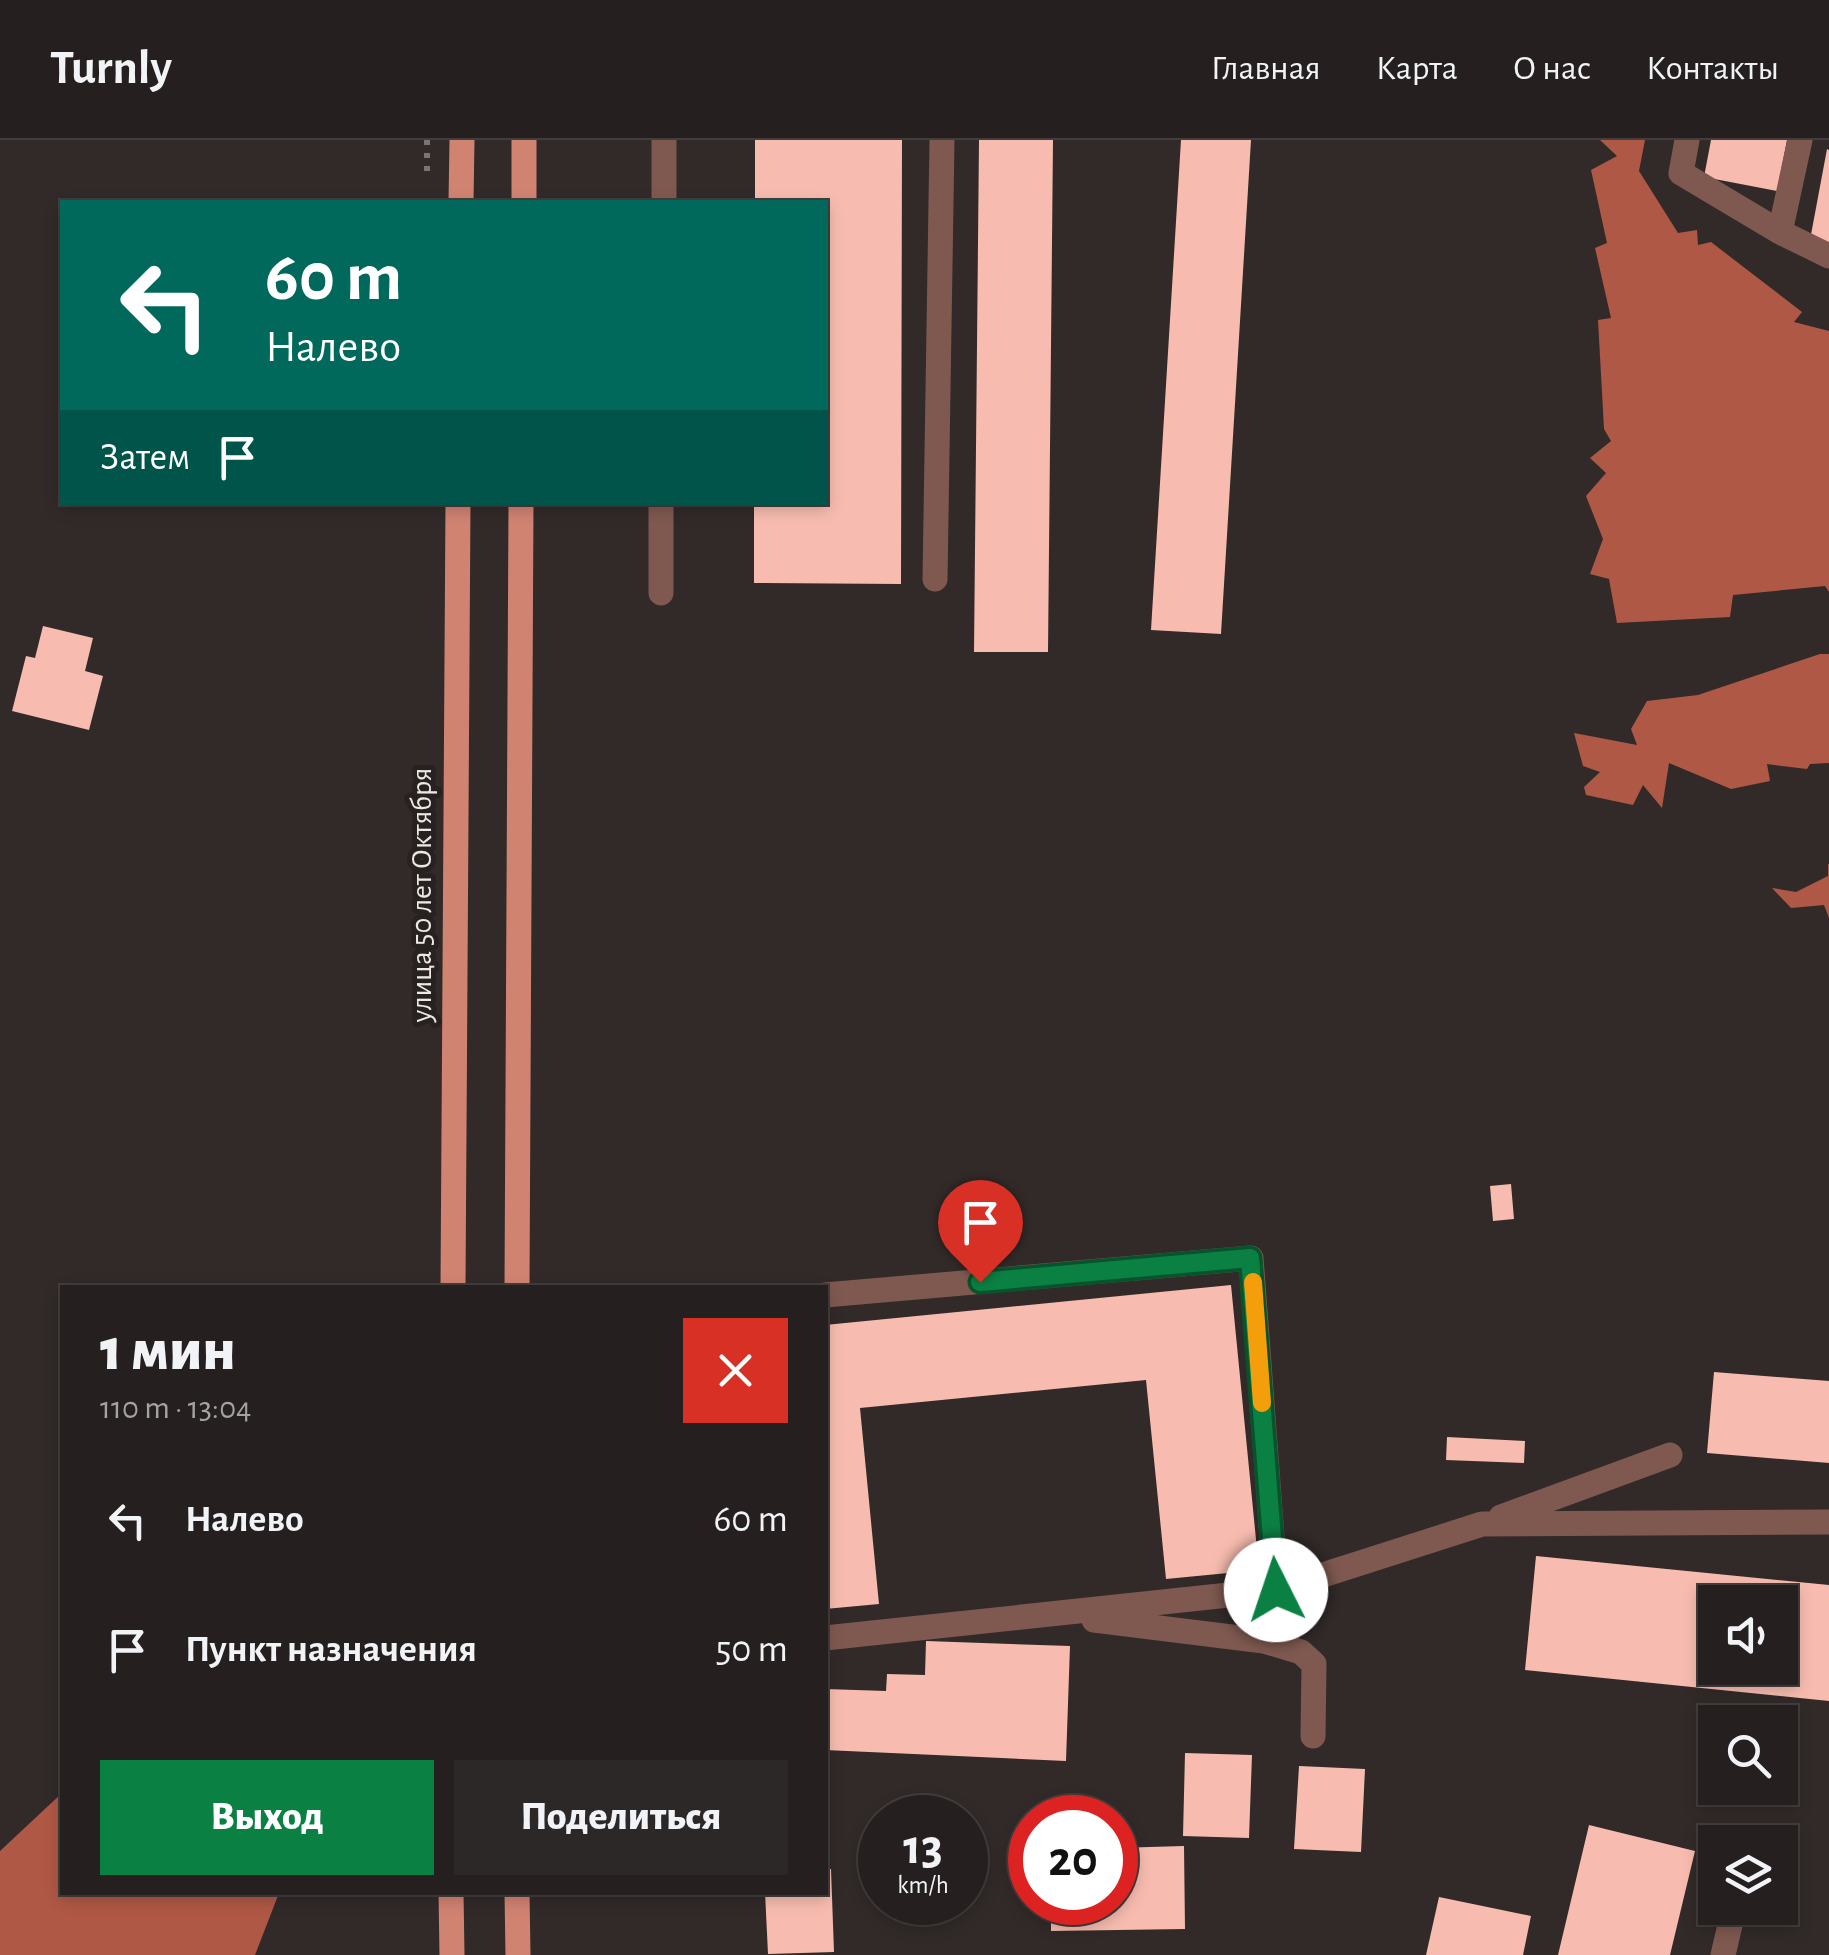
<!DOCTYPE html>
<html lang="ru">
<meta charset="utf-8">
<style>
body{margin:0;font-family:"Alegreya Sans",sans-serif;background:#2d2828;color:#f1f3f6;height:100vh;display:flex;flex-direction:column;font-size:38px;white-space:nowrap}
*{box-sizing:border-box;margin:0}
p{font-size:32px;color:#a3a3a4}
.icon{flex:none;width:55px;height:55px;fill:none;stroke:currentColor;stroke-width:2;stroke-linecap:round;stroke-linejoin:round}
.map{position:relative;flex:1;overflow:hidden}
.side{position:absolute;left:60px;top:1145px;width:768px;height:610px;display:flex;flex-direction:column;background:#25201f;border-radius:0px;box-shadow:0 5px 15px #0003,0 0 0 2px #423e3d}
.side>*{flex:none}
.guide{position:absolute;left:60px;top:60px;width:768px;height:305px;border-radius:0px;box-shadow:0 5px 15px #0003,0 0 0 2px #423e3d;background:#00695c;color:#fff;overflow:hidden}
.buttons{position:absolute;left:1698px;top:1445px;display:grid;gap:20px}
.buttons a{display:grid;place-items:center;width:100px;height:100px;border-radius:0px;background:#25201f;box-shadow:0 5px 15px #0003,0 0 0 2px #423e3d;font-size:50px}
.speed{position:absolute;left:858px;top:1655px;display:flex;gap:20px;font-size:50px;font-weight:700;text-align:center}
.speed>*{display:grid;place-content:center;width:130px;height:130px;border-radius:50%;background:#25201f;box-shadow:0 5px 15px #0003,0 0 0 2px #423e3d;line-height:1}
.speed small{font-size:25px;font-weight:400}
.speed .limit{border:15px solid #d22;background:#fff;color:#111}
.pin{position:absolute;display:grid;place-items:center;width:85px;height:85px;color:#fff;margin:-102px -42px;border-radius:50% 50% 50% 0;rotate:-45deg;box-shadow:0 0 10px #0007}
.pin .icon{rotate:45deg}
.me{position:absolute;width:110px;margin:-55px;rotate:356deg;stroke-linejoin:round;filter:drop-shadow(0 0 8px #0008)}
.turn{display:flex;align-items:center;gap:35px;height:210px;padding:0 40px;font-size:45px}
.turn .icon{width:130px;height:130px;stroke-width:2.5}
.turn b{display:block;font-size:70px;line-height:85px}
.then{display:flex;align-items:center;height:95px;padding:0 40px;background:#0003;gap:20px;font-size:38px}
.round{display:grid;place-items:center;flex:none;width:105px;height:105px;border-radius:0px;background:#2d2828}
.overview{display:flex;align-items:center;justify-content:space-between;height:170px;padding:0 40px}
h1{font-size:60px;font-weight:800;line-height:75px}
.cta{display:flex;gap:20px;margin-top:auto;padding:20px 40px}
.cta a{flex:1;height:115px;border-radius:0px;background:#0b8043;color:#fff;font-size:40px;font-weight:800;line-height:115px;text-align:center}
.cta a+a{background:#2d2828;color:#f1f3f6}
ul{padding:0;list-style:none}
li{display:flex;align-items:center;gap:30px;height:130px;padding:0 40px}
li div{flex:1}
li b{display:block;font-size:38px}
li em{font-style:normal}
header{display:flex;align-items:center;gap:60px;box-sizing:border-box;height:140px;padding:0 50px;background:#25201f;border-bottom:2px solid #423e3d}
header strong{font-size:48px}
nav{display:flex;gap:55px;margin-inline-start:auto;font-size:35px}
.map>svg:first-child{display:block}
.water{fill:#b05846}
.building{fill:#f7bcaf;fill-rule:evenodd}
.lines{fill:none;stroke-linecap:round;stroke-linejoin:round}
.path{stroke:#7a7473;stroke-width:6;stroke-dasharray:5 8;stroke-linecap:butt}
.minor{stroke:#7f5950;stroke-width:25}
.major{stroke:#d18372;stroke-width:25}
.route-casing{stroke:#07532c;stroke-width:25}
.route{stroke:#0b8043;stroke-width:18}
.slow{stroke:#f59e0b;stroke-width:18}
.labels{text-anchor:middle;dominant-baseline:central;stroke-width:10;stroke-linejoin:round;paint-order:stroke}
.street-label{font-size:30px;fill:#ece8e7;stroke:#27211f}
</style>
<header>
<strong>Turnly</strong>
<nav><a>Главная</a><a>Карта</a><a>О нас</a><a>Контакты</a></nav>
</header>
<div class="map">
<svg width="1829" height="1815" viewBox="0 0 1829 1815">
<rect width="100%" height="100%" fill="#312a29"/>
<path class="water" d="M1600 0H1645L1639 31 1678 93 1697 90 1698 105 1711 102 1802 172 1794 182 1829 191V452L1825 446 1733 455 1730 477 1617 483 1609 439 1590 434 1603 399 1586 356 1606 333 1590 318 1611 301 1604 289 1598 180 1611 178 1595 108 1607 103 1591 30 1617 16Z
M1820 514H1829V623L1810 624 1807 629 1767 624 1770 641 1731 649 1669 623 1662 668 1643 645 1633 665 1586 655 1584 647 1600 632 1583 626 1574 593 1637 605 1631 589 1647 561 1698 555Z
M1828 724H1829V778L1824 765 1791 768 1772 748 1796 752 1828 736Z
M62 1653V1752L279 1753 255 1815H0V1711Z"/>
<path class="building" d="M755 0H902L901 444 754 443V362H825V62H755Z
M979 0H1053L1048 512H974Z
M1181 0H1251L1221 494 1151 490Z
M1711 0H1787L1777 51 1704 37Z
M1827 9 1829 10V103L1810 100Z
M43 486 93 498 85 531 103 536 89 590 12 571 26 516 35 518Z
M1511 1044 1514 1079 1493 1081 1490 1046Z
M1231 1145 1259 1430 1166 1439 1146 1240 860 1268 879 1464 825 1469V1185Z
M1714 1232 1829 1241V1323L1707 1313Z
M1447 1297 1525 1301 1524 1323 1446 1320Z
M1536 1416 1829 1445V1561L1525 1530ZM1715 1462H1780V1528H1715Z
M926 1501 1070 1506 1066 1621 825 1610V1549L886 1551 887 1534 925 1535Z
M1185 1613 1252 1615 1249 1698 1183 1696Z
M1299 1626 1365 1629 1361 1712 1294 1709Z
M1589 1685 1695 1711 1670 1815H1558Z
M1184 1706 1185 1789 1051 1791V1762H1115V1708Z
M825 1729H831L834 1812 768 1814 765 1752H825Z
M1439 1757 1531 1776 1523 1815H1426Z"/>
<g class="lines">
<path class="path" d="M427 31V0"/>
<path class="minor" d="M1687 0 1681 33 1780 92 1829 116
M664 62V0
M1780 92 1800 0
M935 439 942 0
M661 453V362
M825 1155 1251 1118 1276 1450 825 1498
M1501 1377 1670 1315
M1276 1450 1482 1384 1829 1382
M1094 1480 1264 1501 1301 1512 1314 1524 1313 1596
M1723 1815 1734 1768"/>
<path class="major" d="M461 62 462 0
M524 62V0
M453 1148 458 362
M517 1148 521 362
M451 1752 452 1815
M517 1752 518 1815"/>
</g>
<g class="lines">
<defs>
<path id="route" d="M980 1142 1250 1118 1276 1450"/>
</defs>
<use href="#route" class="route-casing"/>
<use href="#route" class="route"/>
<path class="slow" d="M1253 1142 1262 1263"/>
</g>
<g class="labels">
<g class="street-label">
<text transform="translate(422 755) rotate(-90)">улица 50 лет Октября</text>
</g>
</g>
</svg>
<div class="buttons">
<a><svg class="icon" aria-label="sound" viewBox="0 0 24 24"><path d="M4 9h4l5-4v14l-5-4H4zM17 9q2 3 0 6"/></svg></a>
<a><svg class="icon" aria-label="search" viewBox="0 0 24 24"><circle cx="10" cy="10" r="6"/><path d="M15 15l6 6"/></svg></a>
<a><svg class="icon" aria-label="layers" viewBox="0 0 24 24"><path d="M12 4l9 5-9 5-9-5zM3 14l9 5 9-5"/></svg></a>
</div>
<div class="speed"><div>13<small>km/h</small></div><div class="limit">20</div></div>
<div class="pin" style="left:980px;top:1142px;background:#d93025"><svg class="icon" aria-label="arrive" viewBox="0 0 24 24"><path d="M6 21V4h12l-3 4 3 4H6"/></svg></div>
<svg class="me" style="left:1276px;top:1450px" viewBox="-20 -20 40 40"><circle r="19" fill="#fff"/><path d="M0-13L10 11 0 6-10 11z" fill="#0b8043"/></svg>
<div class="guide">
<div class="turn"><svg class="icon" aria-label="left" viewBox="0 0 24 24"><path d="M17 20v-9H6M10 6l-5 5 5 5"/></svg><div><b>60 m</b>Налево</div></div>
<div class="then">Затем<svg class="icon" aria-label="arrive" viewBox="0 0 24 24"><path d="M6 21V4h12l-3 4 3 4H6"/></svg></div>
</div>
<section class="side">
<div class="overview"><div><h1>1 мин</h1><p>110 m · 13:04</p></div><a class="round" style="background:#d93025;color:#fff"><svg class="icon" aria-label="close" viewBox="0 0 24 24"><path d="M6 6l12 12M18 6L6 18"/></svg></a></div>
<ul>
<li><svg class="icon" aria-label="left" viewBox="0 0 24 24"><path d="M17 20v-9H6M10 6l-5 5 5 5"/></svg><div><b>Налево</b></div><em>60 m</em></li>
<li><svg class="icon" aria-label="arrive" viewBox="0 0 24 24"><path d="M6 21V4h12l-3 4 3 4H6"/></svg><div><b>Пункт назначения</b></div><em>50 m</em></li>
</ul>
<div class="cta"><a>Выход</a><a>Поделиться</a></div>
</section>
</div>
